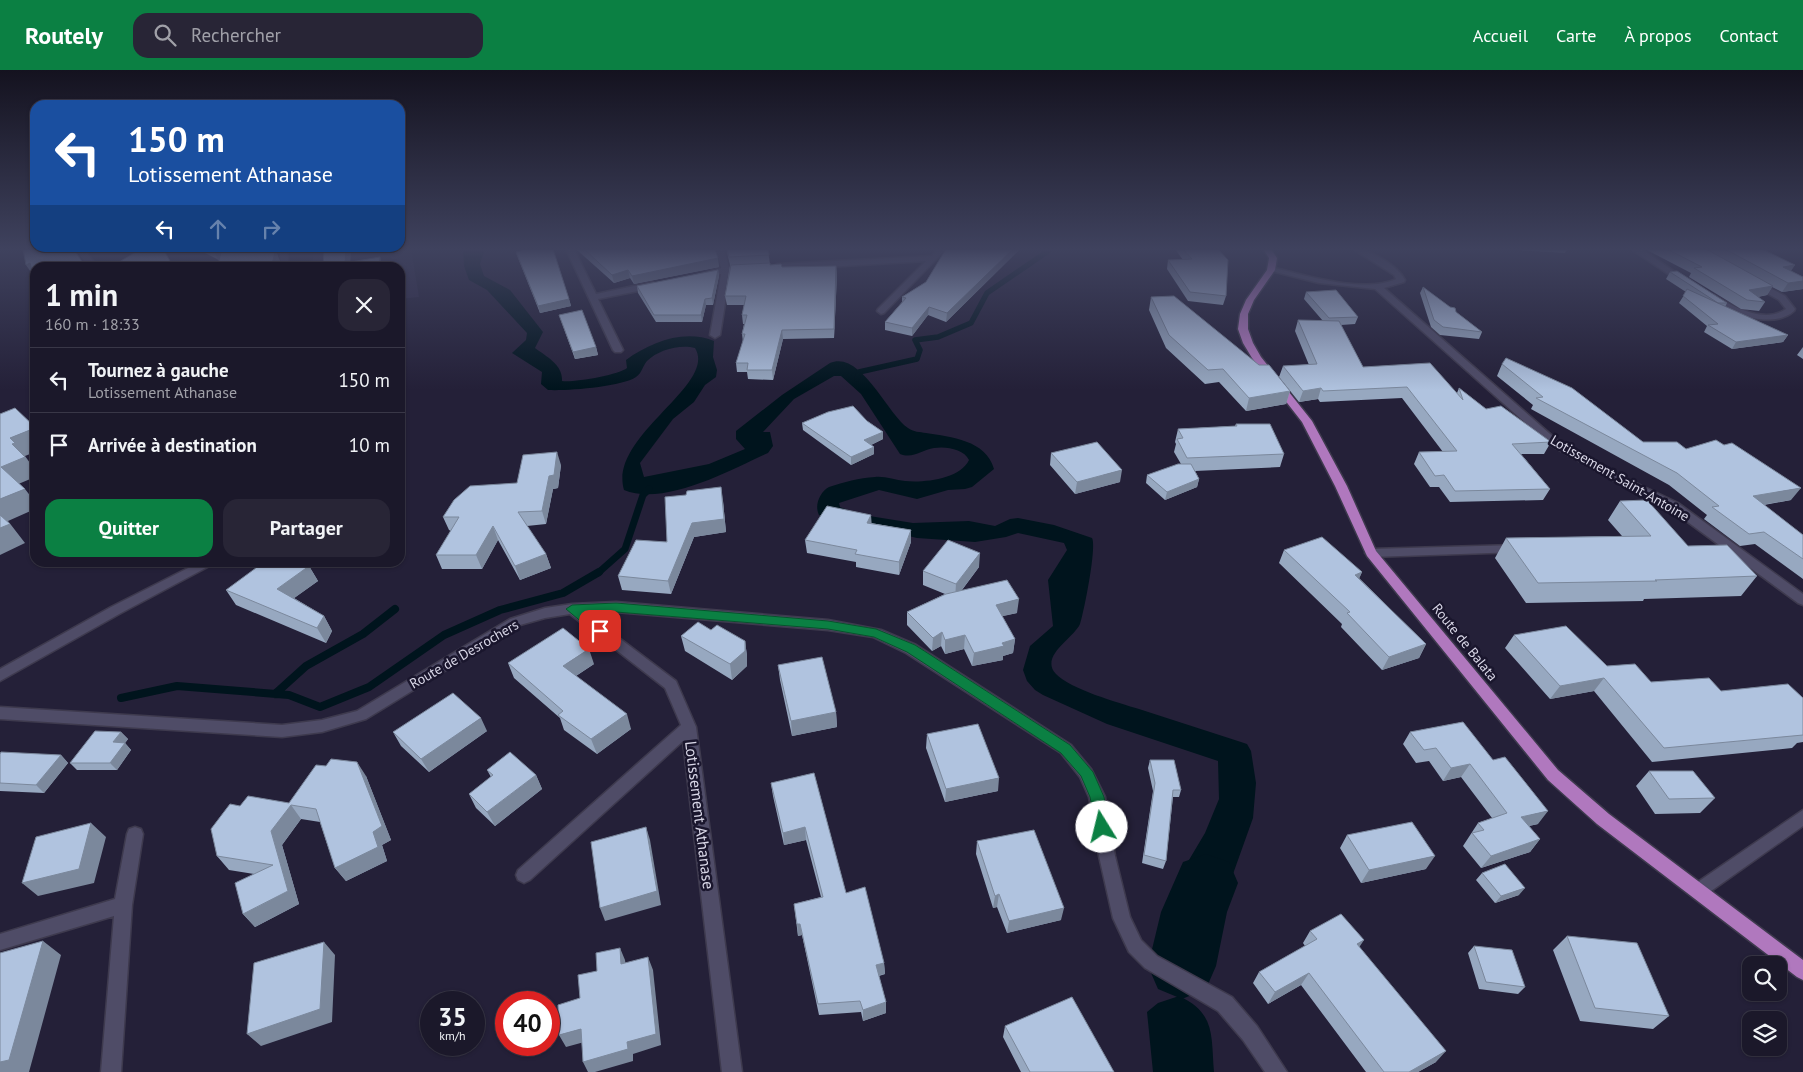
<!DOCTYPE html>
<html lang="fr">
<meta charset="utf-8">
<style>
body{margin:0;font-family:"PT Sans",sans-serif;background:#282536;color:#f1f3f6;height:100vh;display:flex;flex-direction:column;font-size:19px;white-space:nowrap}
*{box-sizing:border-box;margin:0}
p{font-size:16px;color:#a0a0a8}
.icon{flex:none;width:28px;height:28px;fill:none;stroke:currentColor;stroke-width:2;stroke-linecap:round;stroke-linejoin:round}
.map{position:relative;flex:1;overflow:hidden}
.side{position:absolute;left:30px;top:192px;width:375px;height:305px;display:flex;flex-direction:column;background:#1b182a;border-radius:15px;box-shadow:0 1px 4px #0004,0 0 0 1px #393747}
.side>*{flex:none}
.hud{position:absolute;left:30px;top:30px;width:375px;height:152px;border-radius:15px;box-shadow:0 1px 4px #0004,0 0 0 1px #393747;background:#1a4fa0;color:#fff;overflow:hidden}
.buttons{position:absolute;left:1742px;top:886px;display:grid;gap:10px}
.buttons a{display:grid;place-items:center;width:45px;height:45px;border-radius:10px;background:#1b182a;box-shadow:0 1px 4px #0004,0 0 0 1px #393747;font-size:25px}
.speed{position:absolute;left:420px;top:921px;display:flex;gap:10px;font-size:25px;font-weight:700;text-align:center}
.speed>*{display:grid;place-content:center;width:65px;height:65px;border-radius:50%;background:#1b182a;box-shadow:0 1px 4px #0004,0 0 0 1px #393747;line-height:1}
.speed small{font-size:12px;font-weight:400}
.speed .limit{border:8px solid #d22;background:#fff;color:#111}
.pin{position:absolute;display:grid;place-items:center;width:42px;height:42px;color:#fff;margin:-21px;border-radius:10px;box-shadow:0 2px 8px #0006}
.me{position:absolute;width:55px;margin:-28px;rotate:351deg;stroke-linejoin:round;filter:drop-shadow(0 0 4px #0008)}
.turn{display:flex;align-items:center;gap:18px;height:105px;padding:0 15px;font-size:22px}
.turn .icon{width:65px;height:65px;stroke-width:2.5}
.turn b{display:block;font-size:35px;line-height:42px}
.lanes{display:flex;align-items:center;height:48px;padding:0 15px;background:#0003;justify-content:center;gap:25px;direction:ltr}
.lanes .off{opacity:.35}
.round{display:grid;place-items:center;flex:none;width:52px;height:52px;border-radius:15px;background:#282536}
.overview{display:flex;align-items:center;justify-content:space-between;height:85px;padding:0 15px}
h1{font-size:30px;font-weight:600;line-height:38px}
.cta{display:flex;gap:10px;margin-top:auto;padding:10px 15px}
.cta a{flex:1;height:58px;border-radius:15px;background:#0b8043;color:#fff;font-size:20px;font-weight:600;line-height:58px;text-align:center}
.cta a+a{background:#282536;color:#f1f3f6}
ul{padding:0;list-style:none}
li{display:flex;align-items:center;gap:15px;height:65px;padding:0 15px;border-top:1px solid #393747}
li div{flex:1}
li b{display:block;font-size:19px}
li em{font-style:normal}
header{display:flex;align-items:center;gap:30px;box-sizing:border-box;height:70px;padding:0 25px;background:#0b8043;color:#fff}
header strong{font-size:24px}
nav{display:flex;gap:28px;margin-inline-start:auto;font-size:18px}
.search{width:350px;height:45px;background:#282536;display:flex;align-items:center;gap:12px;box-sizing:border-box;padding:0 18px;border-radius:15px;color:#a0a0a8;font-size:19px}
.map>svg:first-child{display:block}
.built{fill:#2e2845}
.water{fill:#00141d}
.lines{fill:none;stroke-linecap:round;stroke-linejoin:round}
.stream-far2{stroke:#00141d;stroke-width:5.5}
.stream-far1{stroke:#00141d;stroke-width:7}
.stream{stroke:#00141d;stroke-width:8}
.river{fill:#00141d;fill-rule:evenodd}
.minor-casing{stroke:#3e3a4e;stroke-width:3}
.major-casing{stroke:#3e3a4e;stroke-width:3}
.minor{fill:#4f4c67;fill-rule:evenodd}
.major{fill:#b078be;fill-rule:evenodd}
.wall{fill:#97a8c0}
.shaded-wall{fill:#7b889c}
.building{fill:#b0c3df;stroke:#7b889c}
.route{fill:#0b8043;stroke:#07532c}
.labels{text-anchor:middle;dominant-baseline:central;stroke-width:5;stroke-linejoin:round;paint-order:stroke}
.street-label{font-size:14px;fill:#d9d7e7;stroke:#1a162d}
.near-street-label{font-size:16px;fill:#d9d7e7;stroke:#1a162d}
</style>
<header>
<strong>Routely</strong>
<div class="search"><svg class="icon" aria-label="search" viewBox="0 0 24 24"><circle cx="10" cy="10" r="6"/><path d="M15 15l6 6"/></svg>Rechercher</div>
<nav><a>Accueil</a><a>Carte</a><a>À propos</a><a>Contact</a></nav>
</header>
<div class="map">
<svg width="1803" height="1002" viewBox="0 0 1803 1002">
<rect width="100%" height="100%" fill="#242038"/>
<path class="built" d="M314 179H411L419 227 400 229V198H312Z"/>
<path class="water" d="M463 179H485L480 194 484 206 510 220 543 262 535 278C547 287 563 295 562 311 572 313 619 305 627 298L626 290C651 272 684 259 714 271L713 287 717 300 716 307 705 315 694 332 673 349 640 393 644 407 709 394 745 379 736 369V361L782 325 830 293C861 280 887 344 908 358 913 362 920 362 926 363 951 367 986 370 994 399L972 417 965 419 948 420 917 429 879 420 839 433 840 437 857 444 913 453 969 451 995 456 1010 449 1018 448 1054 455 1092 468C1097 476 1084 542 1080 554 1074 568 1039 586 1056 604 1070 619 1119 633 1139 639 1173 650 1207 661 1241 672L1247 674 1251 681 1256 713 1253 748 1208 874 1188 876 1168 869 1183 800 1205 763 1219 729 1218 691 1107 654 1043 625 1035 620 1027 611 1023 600 1030 576 1053 556 1048 510 1067 480 1064 473 1018 463 1006 467 975 472 917 468 819 445C814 435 820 422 829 417 844 412 859 408 875 407 885 406 895 410 905 411 924 413 960 409 969 390 964 379 946 376 934 378 922 380 913 389 900 384L861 324 841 306H834L794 329 763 362H770L773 376 768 383C731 400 664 437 624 420 608 366 718 315 695 278 680 274 658 280 647 291 643 295 642 303 636 307 621 317 567 321 548 320L541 314 542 302 512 283 526 270 527 263 487 220 469 210 464 196Z
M1179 926C1216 943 1211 966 1214 1002H1153L1147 942 1158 933Z"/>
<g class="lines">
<path class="stream-far2" d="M857 309 859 302 917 289 920 280 915 270 938 267 971 253 987 223 1051 179"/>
<path class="stream-far1" d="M598 503 625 479 643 425 649 419"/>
<path class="stream" d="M275 624 306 596 363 564 395 539
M121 628 177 616 289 625 320 637 369 617 444 565 500 540 563 523 599 502"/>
<path class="river" d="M1206 784 1229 792 1238 813 1227 842 1216 896 1206 919 1182 929 1158 919 1148 896 1161 842 1183 792Z"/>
<defs>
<path id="minor" d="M76 179H84L98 198H89Z
M273 179 287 181 289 198H281L280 184Z
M566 179H574L596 224 653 212 657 215 653 218 598 229 623 280 621 282H615L613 280Z
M716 179H724L729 197 747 196 751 199 747 202H730L720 265 715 268 710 265 721 204 702 208 698 205 721 198Z
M937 179H946L884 243 881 244 877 241 878 239 926 191 777 200 773 197 777 194 932 186Z
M1353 179C1370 179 1397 195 1405 210L1404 212 1384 218 1558 371 1619 405 1678 433 1803 524V535L1798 533 1670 439 1611 409 1550 375 1375 219 1319 213 1267 200 1271 197C1305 205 1363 224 1396 209L1394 205Z
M1631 179H1641L1687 210 1680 212Z
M1755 210 1785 226 1795 239 1794 241C1774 260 1724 244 1707 227L1714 225C1733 237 1765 254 1786 239L1779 230 1752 215V211Z
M1516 475 1520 476 1522 479 1520 482 1371 487 1365 483 1371 479Z
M200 492H217L121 543 0 611V599L111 537Z
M616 532 828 550 881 560 916 575 1071 675 1091 699 1105 727 1115 786 1130 847 1141 870 1157 886 1232 927 1257 956 1287 1002H1265L1243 970 1218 941 1145 898 1129 882 1113 848 1099 786 1089 727 1080 707 1061 683 906 583 873 567 828 560 616 542 586 543 676 611 696 657 742 1002H722L683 671 530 810 524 813 518 810 516 805 518 800 681 655 665 618 570 544 545 548 520 555 366 649 322 662 282 667 0 649V637L282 655 322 650 357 641 510 549 545 538 572 534Z
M1803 740V756L1704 826 1698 829 1692 826 1690 821 1692 816Z
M135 757 141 759 143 764 132 835 121 1002H101L114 846 0 880V864L115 829 127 764 129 759Z"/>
<path id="major" d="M1263 179H1271L1277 188 1275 200 1254 230 1248 244V259L1253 273 1261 287 1312 351 1347 416 1376 481 1558 700 1609 744 1803 890V910L1797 907 1597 754 1548 710 1367 486 1335 416 1302 352 1252 288 1243 273 1238 259 1240 244 1246 230 1267 200 1269 188Z"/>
</defs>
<use href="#minor" class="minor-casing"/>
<use href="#major" class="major-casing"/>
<use href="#minor" class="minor"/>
<use href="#major" class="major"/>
</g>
<path class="wall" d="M197 179H275L278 186V188L219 190Z
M576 179H715L719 197 634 214 630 208 614 213Z
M726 179H768L770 195 782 197 836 196 837 205 834 268 783 269 773 310 748 309 747 302H737L736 293 743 272 742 264 744 254H743L742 245 744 235H727L725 226 730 195Z
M946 179H1020L946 252 928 245 912 266 885 260V252L902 232V227L926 212Z
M1175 179H1218L1226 226 1223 235 1188 231 1167 199 1168 190H1183Z
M1516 179H1567L1565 183 1517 180Z
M1645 179H1762L1791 201 1803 207V219L1782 222 1772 217 1767 225 1758 227 1765 232 1759 241 1741 239 1689 207 1691 203Z
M521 181 569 229 571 236 540 243 518 188 516 182Z
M718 200 719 206 713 235H706L702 252H656L638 223 637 216Z
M1670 202 1727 233 1725 237 1788 265 1783 272 1732 279 1704 262 1707 256 1679 233 1686 222 1666 209Z
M1423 217 1482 262 1479 269 1440 265 1431 257 1420 223Z
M1306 222 1358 247 1355 254 1341 255 1363 297 1457 323 1459 318 1486 339 1551 372 1544 384H1521L1550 419 1543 430 1450 432 1439 417H1430L1414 394 1419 382H1443L1402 328 1320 332 1318 329 1299 332 1279 307 1283 296 1309 295 1295 261 1298 250 1323 251 1304 229Z
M1151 227 1290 321 1286 334 1246 341 1219 312 1205 314 1166 278 1149 240Z
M559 245 596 277 598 285 575 289Z
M1803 277V289L1797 285Z
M1502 294 1643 372 1686 379 1791 430 1764 435 1803 465V509L1755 474 1740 476 1704 449 1707 445 1669 415 1531 339 1533 335 1497 306Z
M867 351 883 362V369L871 375 874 377V384L851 395 803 360 802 353Z
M1236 354 1284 384 1280 397 1195 401 1199 409 1197 417 1165 430 1146 413 1147 405 1181 394 1174 382 1176 374 1175 372 1178 359 1235 356Z
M1051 383 1120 412 1075 424 1050 395Z
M561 395 558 418 553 419 546 454 527 456 546 484 551 498 520 510 498 470 482 499H442L436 485 451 461 449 460 443 447 517 413Z
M723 431 726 462 694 467 671 524 622 520 618 506Z
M1620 431 1688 476 1757 506 1741 526 1644 529 1643 531 1526 533 1495 488 1506 468 1622 466 1608 450Z
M871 445V453L911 460V472L899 505 856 497V492L807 483 805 470Z
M1284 480 1362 502 1359 508 1426 574 1419 588 1382 600 1341 557 1342 554 1279 493Z
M309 496 318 511 294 528 324 546 332 561 326 573 236 535 226 520Z
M979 497 962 520 1017 543 1002 546 1015 569 1013 583 1003 586V590L972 596 964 579 945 584 941 576 932 581 907 555V542L945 524 923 515V501Z
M711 560 745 571 747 586V596L732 610 685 581 681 566Z
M1514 565 1607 596 1651 612 1721 621 1803 628V672L1797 673 1792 678 1652 692 1594 621 1550 629 1505 578Z
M508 593 594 594 576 606 631 659 597 684 564 660 560 648 514 608Z
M778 595 836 642 837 657 792 666 780 610Z
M1463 652 1538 754 1529 756 1540 769 1530 782 1481 798 1463 776 1478 753 1492 748 1461 707 1443 711 1429 691 1416 693 1403 674 1410 662Z
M487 661 429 702 401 676 393 662Z
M121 662 128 669 125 673 131 680 117 700H77L70 693Z
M927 664 998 721 945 732 926 678Z
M0 684 61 685 68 693 44 723 0 721Z
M1150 690 1181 720 1179 727H1173L1166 791 1163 799 1142 793 1153 721 1148 698Z
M487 700 536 705 542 719 495 756 476 738 469 724 491 707Z
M1649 701 1715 728 1700 743 1655 744 1636 716Z
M814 703 846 823 884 893 885 904 879 906 886 932V943L863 951 861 942 819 945 802 865 798 866 794 834 821 827 806 770 784 775 773 726 771 713Z
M366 706 391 770 382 775 387 791 346 811 335 798 320 752 301 749 282 775 299 834 255 857 243 844 254 804 229 800 217 786 240 736 289 733Z
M1347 765 1426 799 1361 813 1340 778Z
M977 771 1061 850 1007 863 997 837 993 838 976 784Z
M1482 803 1519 825 1495 833 1476 810Z
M1310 861 1359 877 1436 992 1418 1002H1366L1301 915 1268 934 1253 913 1259 902 1305 876 1303 873Z
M1567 866 1669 946 1653 959 1580 951 1553 880Z
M1474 876 1525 917 1518 924 1479 919 1468 883Z
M1005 956 1114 1002H1021L1003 967Z"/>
<path class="shaded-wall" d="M213 179H231L218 190Z
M271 179H275L283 198H271Z
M346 179H351L350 198 345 193Z
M1013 179H1020L946 252 947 243Z
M380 187 383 198H379Z
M718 188 719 197 634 214 632 206Z
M170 191 173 198H145Z
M30 193 35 200V208L26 195Z
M1795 195 1789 204 1783 197Z
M836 196 837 205 834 268V259Z
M628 200 630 208 614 213 612 205Z
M718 200 719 206 713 235 712 228Z
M1803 211V219L1782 222 1788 213Z
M1773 216 1767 225 1745 229 1749 220Z
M569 229 571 236 540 243 538 236Z
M705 229 706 235 702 252 701 245Z
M929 237 928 245 912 266V258Z
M782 260 783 269 773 310 772 300Z
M1788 265 1783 272 1732 279 1736 272Z
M596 277 598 285 575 289 573 282Z
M1321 318 1318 329 1299 332 1303 321Z
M1290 321 1286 334 1246 341 1249 328Z
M35 358V382L25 386 35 400V407L16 415 1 397 12 374 10 368Z
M883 362V369L865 378 864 370Z
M874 377V384L851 395V387Z
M557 382 561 395 558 418 553 419 546 454 542 441 549 406Z
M1122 400 1120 412 1075 424 1077 412Z
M1199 409 1197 417 1165 430 1167 422Z
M721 417 723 431 726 462 694 467 671 524 668 511 692 453Z
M1801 418 1791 430 1744 438 1753 426Z
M25 419 35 432V439L8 451 25 473 0 485V429Z
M871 445 872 458 867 453Z
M493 456 498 470 482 499 476 485Z
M911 460V472L899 505V492Z
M980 483 979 497 955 529 956 514Z
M546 484 551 498 520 510 515 496Z
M309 496 318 511 286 534 277 519Z
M1362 502 1356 516 1355 505Z
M1019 529 1017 543 995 548 996 535Z
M324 546 332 561 326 573 317 558Z
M942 562 941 576 932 581 933 568Z
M965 565 964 579 945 584V570Z
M1015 569 1013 583 1003 586V590L972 596 974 583 1002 573Z
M745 571 747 586V596L732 610 730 594Z
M1426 574 1419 588 1382 600 1389 587Z
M589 579 594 594 568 611 563 596Z
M1604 608 1594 621 1550 629 1560 616Z
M836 642 837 657 792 666 791 651Z
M627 644 631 659 597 684 591 669Z
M481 648 487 661 429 702 421 689Z
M121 662 128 669 125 673 131 680 117 700 110 693 113 672Z
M61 685 68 693 44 723 36 715Z
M357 692 366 706 391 770 382 775 387 791 346 811 335 798 373 762Z
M1470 694 1461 707 1443 711 1451 698Z
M536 705 542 719 495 756 487 742Z
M999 708 998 721 945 732 946 719Z
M291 735 301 749 282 775 299 834 255 857 243 844 288 821 271 761Z
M1548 741 1538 754 1511 760 1521 747Z
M91 753 106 767 94 813 38 826 22 813Z
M646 757 650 770 661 835 605 851 600 838Z
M805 757 806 770 784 775 783 763Z
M1540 769 1530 782 1481 798 1491 786Z
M1435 786 1426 799 1361 813 1369 800Z
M1525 818 1519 825 1495 833 1501 826Z
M999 824 997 837 993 838 995 826Z
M1064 838 1061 850 1007 863 1009 851Z
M797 854H800L802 865 798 866Z
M1364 870 1356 882 1357 874Z
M43 871 61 885 29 1002H0V992Z
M324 872 335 885 332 952 261 976 247 964Z
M620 878 625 890 627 906 621 894Z
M648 887 653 900 661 975 633 984V991L595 1002H588L583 992 627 972Z
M884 893 885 904 876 906V895Z
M1309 903 1301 915 1268 934 1275 922Z
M886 932V943L863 951V940Z
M581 959 588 971 566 977 559 965Z
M1446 981 1436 992 1418 1002H1409Z"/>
<path class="building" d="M23 179H74L86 198H35V203L33 204 30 193 26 195Z
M141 179H163L170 191 145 198H109Z
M222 179H271L275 182 271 198H217Z
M324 179H346L345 193 380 187 379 198H323Z
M521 179H553L569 229 538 236 516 182 521 181Z
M584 179H715L718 188 632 206 628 200 612 205Z
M727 179H768L769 185 729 187Z
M946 179H1013L947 243 929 237 912 258 885 252 906 228 902 227 926 212Z
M1183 179H1218L1228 190 1226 226 1190 222 1168 190 1192 189Z
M1667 179H1706L1773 216 1749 220 1765 232 1747 230 1694 198 1702 197Z
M1725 179H1762L1795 195 1783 197 1803 207V211L1788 213Z
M770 193V195L781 194 782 197 836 196 834 259 782 260 772 300H747L748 293H736L745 264H742L747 245H742L746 226H725L731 195Z
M95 196 96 198H88Z
M718 200 712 228 705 229 701 245H654L637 216Z
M1677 201 1727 233H1718L1670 202Z
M1423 217 1450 237 1455 238 1456 242 1482 262 1443 257 1434 250Z
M1687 219 1788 265 1736 272 1708 255 1718 254 1683 226Z
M1336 220 1358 247 1329 248 1306 222Z
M1174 226 1259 295H1269L1290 321 1249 328 1223 299 1208 300 1169 265 1151 227Z
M582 240 596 277 573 282 559 245Z
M1298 250 1339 251 1363 297 1430 293 1463 330 1459 318 1486 339 1501 336 1551 372 1512 374 1550 419 1455 421 1444 405 1435 406 1419 382 1457 381 1407 317 1323 321 1321 318 1303 321 1283 296 1317 294Z
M1506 288 1572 318 1643 372H1677L1686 379 1716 370 1724 375 1732 373 1801 418 1753 426 1803 465V489L1764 462 1749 464 1712 437 1719 436 1677 403 1536 328 1543 327 1502 294Z
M853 336 867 351 883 362 864 370 874 377 851 387 802 353 828 342Z
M15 338 35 357V358L10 368 15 373 12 374 25 387 1 397 25 419 0 429V344Z
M1236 354H1270L1284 384 1187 388 1177 369 1183 368 1178 359 1237 356Z
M1097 372 1122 400 1077 412 1051 383Z
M557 382 554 405 549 406 542 441 518 442 546 484 515 496 493 456 476 485H436L459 447H443L454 430 470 416 517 413 523 385Z
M1178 394H1191L1199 409 1167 422 1147 405Z
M721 417 724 449 692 453 668 511 618 506 636 470 667 472 665 427 686 425 687 421Z
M1647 430 1688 476 1727 475 1757 506 1655 510 1657 511 1538 513 1506 468 1651 466 1620 431Z
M827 436 871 445 867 453 911 460 899 492 855 484 857 480 805 470Z
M0 445 10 454 0 458Z
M1322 467 1362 502 1355 505 1426 574 1389 587 1347 543 1350 542 1284 480Z
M948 470 980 483 956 514 923 501Z
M264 492H300L309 496 277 519 324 546 317 558 226 520Z
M1007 510 1019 529 996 535 1015 569 1002 573 1004 576 974 583 965 565 945 570 942 562 933 568 907 542 946 524Z
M698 552 711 560 717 555 745 571V581L730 594 681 566Z
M1566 556 1607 596 1635 594 1651 612 1709 608 1721 621 1788 614 1803 628V665L1664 678 1604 608 1560 616 1514 565Z
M563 558 589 579 563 596 627 644 591 669 558 645 563 641 508 593Z
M822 587 836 642 791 651 778 595Z
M453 623 481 648 421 689 393 662Z
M1463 652 1493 690 1505 687 1548 741 1521 747 1540 769 1491 786 1472 763 1484 760 1478 753 1507 743 1470 694 1451 698 1436 678 1424 680 1410 662Z
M978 654 999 708 946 719 927 664Z
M95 661 121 662 113 672 125 673 110 693H70Z
M1 682 61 685 36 715 0 713V684Z
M510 682 536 705 487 742 469 724 493 705 487 700Z
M331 689 357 692 382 756 373 762 378 777 335 798 316 739 291 735 271 761 288 821 243 844 235 813 273 795 217 786 211 759 230 734 240 736 248 726 289 733 316 695 326 696Z
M1150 690H1174L1181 720H1173L1166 791 1144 785 1155 713Z
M1649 701H1693L1715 728 1669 729Z
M814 703 846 823 865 817 884 893 876 895 886 932 863 940 860 931 818 934 800 854H797L794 834 823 827 805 757 783 763 771 713Z
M1412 752 1435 786 1369 800 1347 765Z
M91 753 79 799 22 813 36 767Z
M646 757 657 821 600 838 591 772Z
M1034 760 1064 838 1009 851 999 824 995 826 977 771Z
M1505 794 1525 818 1501 826 1482 803Z
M1341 844 1364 870 1357 874 1446 981 1409 1002H1384L1309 903 1275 922 1259 902 1317 869 1310 861Z
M1567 866 1637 873 1669 946 1595 938Z
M43 871 9 990 0 992V883Z
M324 872 320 939 247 964 254 893Z
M1474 876 1512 880 1525 917 1486 912Z
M620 878 621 894 648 887 656 964 627 972 628 979 583 992 581 959 559 965 558 935 580 928 578 905 597 901 596 883Z
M1072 927 1114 1002H1030L1005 956Z"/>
<linearGradient id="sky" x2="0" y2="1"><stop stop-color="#14121f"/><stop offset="0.56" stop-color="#3f425e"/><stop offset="1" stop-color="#3f425e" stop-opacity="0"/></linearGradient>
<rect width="1803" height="320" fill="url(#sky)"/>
<path class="route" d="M616 533 828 551 876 559 915 575 1070 675 1093 702 1104 727 1109 757 1107 761 1102 763 1097 761 1090 727 1081 706 1061 683 907 582 874 567 828 559 616 542 585 543 605 558 606 561 605 564H596L566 539 572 535Z"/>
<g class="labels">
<g class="street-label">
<text transform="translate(1620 408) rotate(30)">Lotissement Saint-Antoine</text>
<text transform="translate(1465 572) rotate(51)">Route de Balata</text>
<text transform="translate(464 584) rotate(-30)">Route de Desrochers</text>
</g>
<g class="near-street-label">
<text transform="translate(700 745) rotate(83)">Lotissement Athanase</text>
</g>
</g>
</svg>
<div class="buttons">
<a><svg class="icon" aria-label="search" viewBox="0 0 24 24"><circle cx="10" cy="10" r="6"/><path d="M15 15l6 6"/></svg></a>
<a><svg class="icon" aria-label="layers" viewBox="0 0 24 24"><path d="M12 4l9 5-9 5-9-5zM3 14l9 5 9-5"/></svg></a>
</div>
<div class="speed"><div>35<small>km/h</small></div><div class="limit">40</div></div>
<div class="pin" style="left:600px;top:561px;background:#d93025"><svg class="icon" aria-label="arrive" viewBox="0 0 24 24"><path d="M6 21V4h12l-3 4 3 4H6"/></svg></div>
<svg class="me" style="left:1102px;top:757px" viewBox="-20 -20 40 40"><circle r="19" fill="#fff"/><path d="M0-13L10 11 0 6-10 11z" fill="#0b8043"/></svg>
<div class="hud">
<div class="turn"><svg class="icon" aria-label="left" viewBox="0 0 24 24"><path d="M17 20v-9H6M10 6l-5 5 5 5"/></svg><div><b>150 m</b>Lotissement Athanase</div></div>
<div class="lanes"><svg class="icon" aria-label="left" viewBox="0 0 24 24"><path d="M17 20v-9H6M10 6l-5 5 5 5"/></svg><svg class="icon off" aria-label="ahead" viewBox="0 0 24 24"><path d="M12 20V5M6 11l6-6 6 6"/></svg><svg class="icon off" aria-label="right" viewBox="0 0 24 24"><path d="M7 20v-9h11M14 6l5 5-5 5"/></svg></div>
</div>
<section class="side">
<div class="overview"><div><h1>1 min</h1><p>160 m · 18:33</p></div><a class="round"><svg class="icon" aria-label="close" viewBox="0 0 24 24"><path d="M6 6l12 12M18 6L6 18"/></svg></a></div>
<ul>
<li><svg class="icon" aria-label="left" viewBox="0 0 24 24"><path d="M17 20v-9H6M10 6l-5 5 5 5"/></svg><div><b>Tournez à gauche</b><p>Lotissement Athanase</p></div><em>150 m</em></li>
<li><svg class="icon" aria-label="arrive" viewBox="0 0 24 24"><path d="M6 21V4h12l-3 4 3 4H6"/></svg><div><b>Arrivée à destination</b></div><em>10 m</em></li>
</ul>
<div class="cta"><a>Quitter</a><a>Partager</a></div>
</section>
</div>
